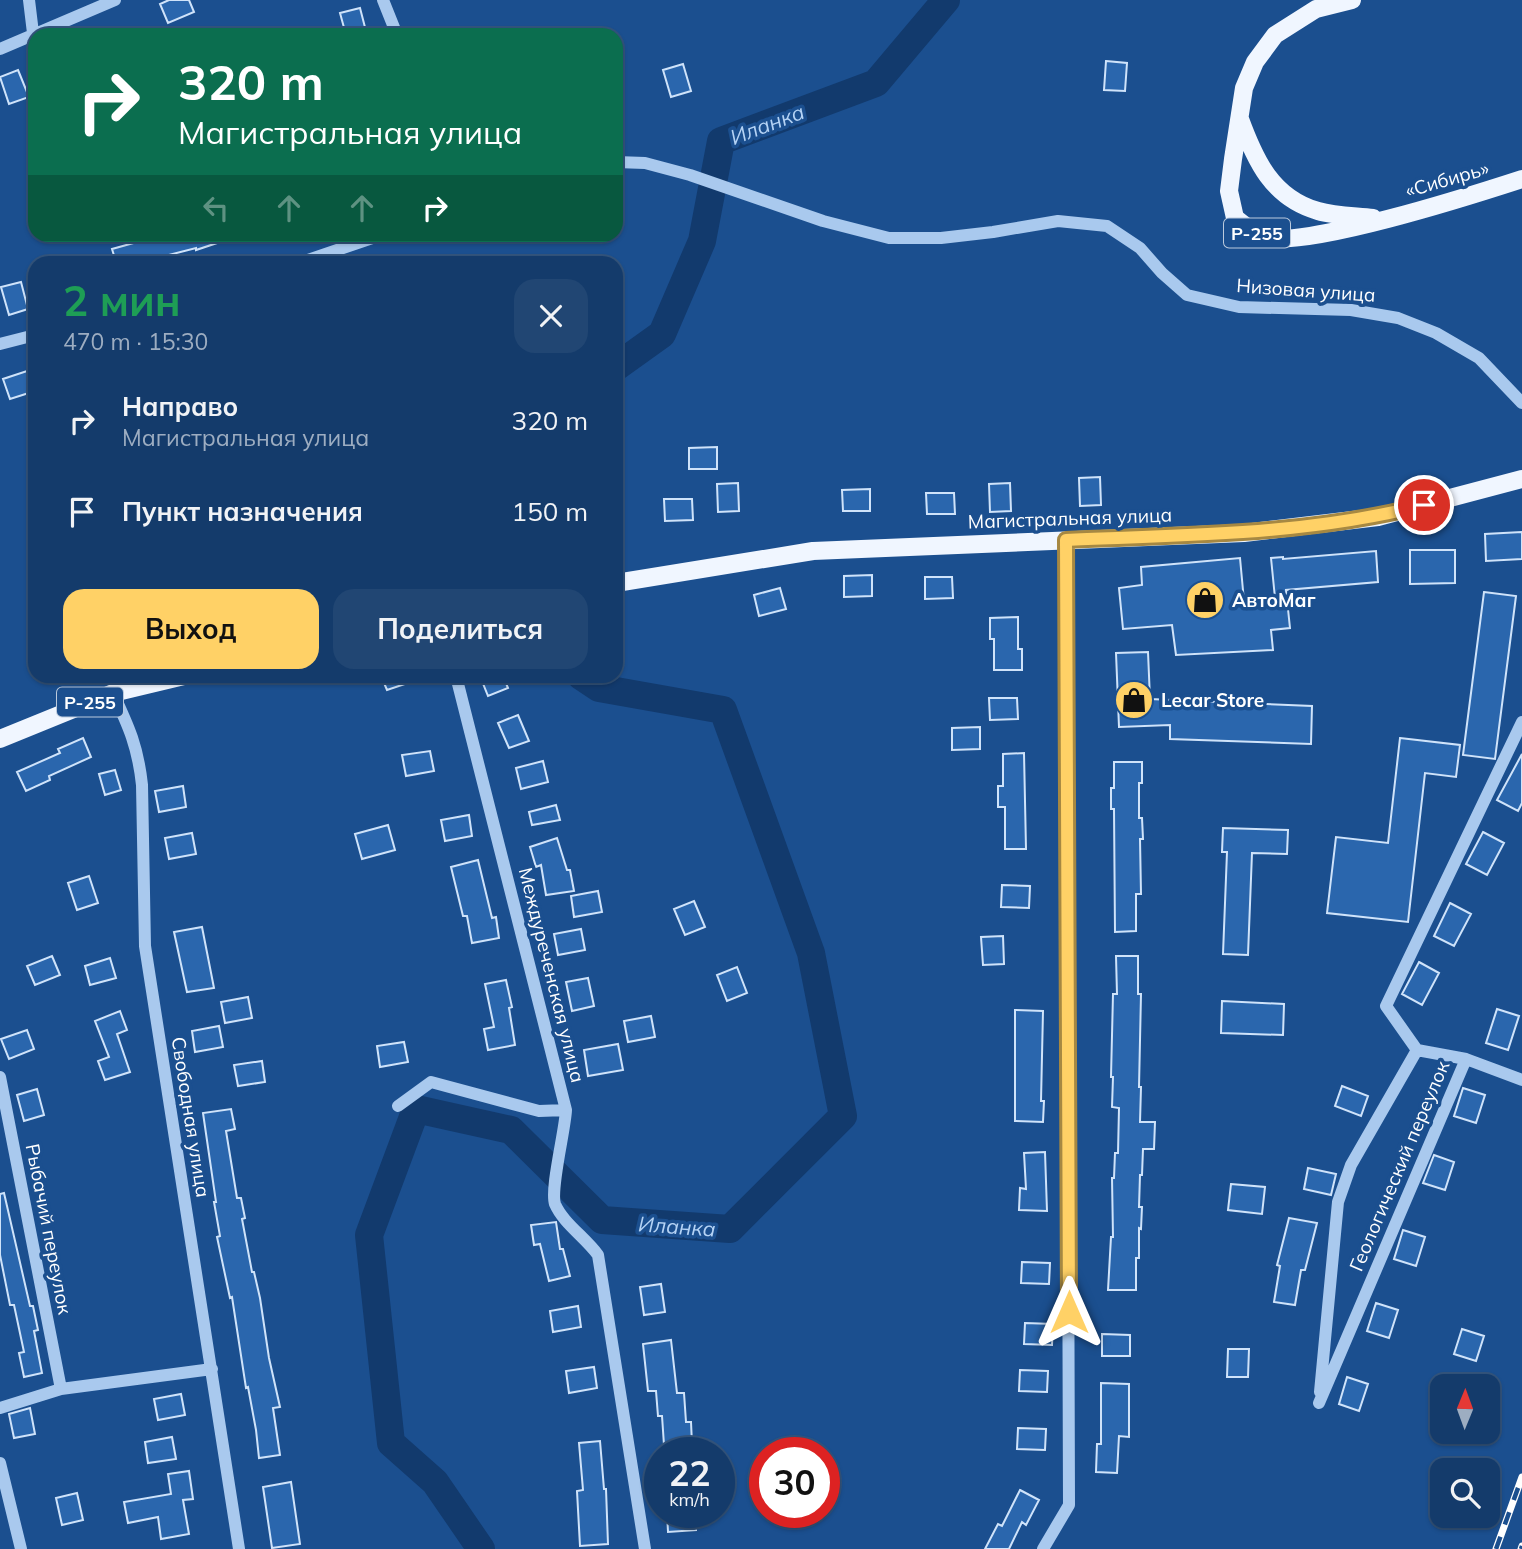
<!DOCTYPE html>
<html lang="ru">
<meta charset="utf-8">
<style>
body{margin:0;font-family:Mulish,sans-serif;background:#214673;color:#f1f3f6;height:100vh;display:flex;flex-direction:column;font-size:26px;white-space:nowrap}
*{box-sizing:border-box;margin:0}
p{font-size:23px;color:#9dadc1}
.icon{flex:none;width:38px;height:38px;fill:none;stroke:currentColor;stroke-width:2;stroke-linecap:round;stroke-linejoin:round}
.map{position:relative;flex:1;overflow:hidden}
.panel{position:absolute;left:28px;top:256px;width:595px;height:427px;display:flex;flex-direction:column;background:#143b6b;border-radius:21px;box-shadow:0 2px 5px #0004,0 0 0 2px #33557e}
.panel>*{flex:none}
.guide{position:absolute;left:28px;top:28px;width:595px;height:214px;border-radius:21px;box-shadow:0 2px 5px #0004,0 0 0 2px #33557e;background:#0b6e4f;color:#fff;overflow:hidden}
.needle{width:46px;rotate:1deg}
.tools{position:absolute;left:1430px;top:1374px;display:grid;gap:14px}
.tools a{display:grid;place-items:center;width:70px;height:70px;border-radius:14px;background:#143b6b;box-shadow:0 2px 5px #0004,0 0 0 2px #33557e;font-size:35px}
.speed{position:absolute;left:644px;top:1437px;display:flex;gap:14px;font-size:35px;font-weight:700;text-align:center}
.speed>*{display:grid;place-content:center;width:91px;height:91px;border-radius:50%;background:#143b6b;box-shadow:0 2px 5px #0004,0 0 0 2px #33557e;line-height:1}
.speed small{font-size:18px;font-weight:400}
.speed .limit{border:10px solid #d22;background:#fff;color:#111}
.pin{position:absolute;display:grid;place-items:center;width:60px;height:60px;color:#fff;margin:-30px;border:4px solid #fff;border-radius:50%;box-shadow:0 2px 7px #0007}
.me{position:absolute;width:77px;margin:-38px;rotate:0deg;stroke-linejoin:round;filter:drop-shadow(0 0 5px #0008)}
.turn{display:flex;align-items:center;gap:24px;height:147px;padding:0 35px;font-size:32px}
.turn .icon{width:91px;height:91px;stroke-width:2.5}
.turn b{display:block;font-size:49px;line-height:60px}
.lanes{display:flex;align-items:center;height:66px;padding:0 35px;background:#0003;justify-content:center;gap:35px;direction:ltr}
.lanes .off{opacity:.35}
.round{display:grid;place-items:center;flex:none;width:74px;height:74px;border-radius:21px;background:#214673}
.headline{display:flex;align-items:center;justify-content:space-between;height:119px;padding:0 35px}
h1{font-size:42px;font-weight:700;line-height:52px;color:#1e9e55}
.cta{display:flex;gap:14px;margin-top:auto;padding:14px 35px}
.cta a{flex:1;height:80px;border-radius:21px;background:#ffd166;color:#111;font-size:28px;font-weight:700;line-height:80px;text-align:center}
.cta a+a{background:#214673;color:#f1f3f6}
ul{padding:0;list-style:none}
li{display:flex;align-items:center;gap:21px;height:91px;padding:0 35px}
li div{flex:1}
li b{display:block;font-size:26px}
li em{font-style:normal}
.map>svg:first-child{display:block}
.lines{fill:none;stroke-linecap:round;stroke-linejoin:round}
.river{stroke:#123a6d;stroke-width:28}
.building{fill:#2a66ad;stroke:#cfe3fa;stroke-width:2}
.minor{stroke:#a9c9ee;stroke-width:12}
.major{stroke:#f0f6ff;stroke-width:18}
.rail-casing{stroke:#fff;stroke-width:7}
.rail{stroke:#1b4f8f;stroke-width:4.5;stroke-dasharray:13;stroke-linecap:butt}
.route-casing{stroke:#a68842;stroke-width:18}
.route{stroke:#ffd166;stroke-width:12}
.labels{text-anchor:middle;dominant-baseline:central;stroke-width:7;stroke-linejoin:round;paint-order:stroke}
.shield{fill:#1b4f8f;stroke:#bbcadd;stroke-width:2}
.shield-label{font-size:18px;font-weight:bold;fill:#fff}
.street-label{font-size:19px;fill:#fff;stroke:#1b4f8f}
.poi-label{font-size:19px;font-weight:bold;fill:#fff;stroke:#1b4f8f;text-anchor:start}
.water-label{font-size:21px;font-style:italic;fill:#b5d3f5;stroke:#1b4f8f}
</style>
<div class="map">
<svg width="1522" height="1549" viewBox="0 0 1522 1549">
<rect width="100%" height="100%" fill="#1b4f8f"/>
<g class="lines">
<path class="river" d="M616 367 662 334 702 241 721 141 876 83 946 0
M481 1549 435 1482 391 1443 369 1235 416 1109 511 1130 602 1220 730 1229 843 1116 811 953 723 710 599 688 581 676"/>
</g>
<path class="building" d="M169 0H189L194 12 168 23 160 4Z
M360 8 367 35H346L340 13Z
M1106 61 1127 63 1125 91 1104 90Z
M683 64 691 91 671 97 663 70Z
M18 70 29 97 9 104 0 77Z
M166 234H234L235 237 196 250V248L165 256 167 262H116L112 249Z
M21 282 28 309 9 315 1 287Z
M30 370 35 391 10 399 3 379Z
M717 447V469H689V448Z
M1100 477 1101 505 1080 506 1079 478Z
M738 483 739 511 718 512 717 484Z
M1010 483 1011 511 990 512 989 484Z
M870 489V511H843L842 490Z
M926 493H954L955 514H927Z
M664 499H692L693 520 665 521Z
M1522 532V559L1486 561 1485 534Z
M1410 550H1455V583L1410 584Z
M1376 551 1378 582 1286 590 1290 628 1271 630 1273 650 1176 655 1172 625 1123 629 1119 588 1142 585 1141 567 1240 558 1244 601 1275 598 1271 558 1283 557V559Z
M872 575V596L844 597V576Z
M925 577H952L953 598 925 599Z
M780 588 786 609 759 616 754 595Z
M1484 592 1516 596 1495 759 1463 755Z
M1018 617V649H1022V670H994V639H990V618Z
M1148 652 1150 699 1312 706 1311 744 1170 739V725L1119 727 1116 653Z
M381 676H422L423 678 387 690Z
M480 676H503L508 688 488 696Z
M989 698H1017L1018 719 990 720Z
M518 715 529 741 509 748 498 723Z
M980 727V749L952 750V728Z
M83 738 91 757 49 776 50 780 26 791 17 772 60 753 58 749Z
M1400 738 1460 745 1456 777 1425 773 1408 922 1327 913 1336 837 1388 843Z
M430 751 434 771 406 776 402 755Z
M1024 753 1026 849H1005V807H998V786H1003V754Z
M1522 754V803L1518 811 1497 800Z
M543 761 548 782 521 789 516 768Z
M1114 762H1142V783H1139V818H1142L1143 839H1140L1141 894H1136V931L1115 932 1114 809H1111V788H1114Z
M115 770 121 790 105 795 99 774Z
M183 786 186 807 159 812 155 791Z
M556 805 560 820 532 825 529 812Z
M469 815 472 836 445 841 441 820Z
M388 825 395 850 362 859 355 834Z
M1223 828 1288 830 1287 854 1252 853 1248 955 1223 954 1227 852H1222Z
M1483 832 1504 843 1487 875 1466 864Z
M192 833 196 854 169 859 165 838Z
M557 838 567 870H570L574 891 546 895 541 865 536 867 530 847Z
M478 860 492 918 496 917 499 938 472 943 467 916H463L451 867Z
M89 876 98 903 77 910 68 883Z
M1002 885 1030 886 1029 908 1001 907Z
M598 891 602 912 574 917 571 896Z
M694 901 705 927 685 935 674 909Z
M1450 903 1471 914 1454 946 1434 936Z
M202 927 214 988 187 992 174 932Z
M581 929 585 950 558 955 554 934Z
M1003 936 1004 964 983 965 981 937Z
M52 956 60 975 35 985 27 966Z
M1116 956H1138V994H1141L1139 1087H1141L1140 1122H1155L1154 1149H1143L1142 1175H1140L1139 1207H1142L1141 1229 1139 1228V1258H1136V1290H1108L1111 1237H1113L1112 1178H1114L1115 1153H1118L1119 1108 1112 1107 1113 1077H1111L1113 994H1117Z
M110 958 116 978 90 985 85 966Z
M1419 962 1439 973 1422 1005 1402 994Z
M737 967 747 993 727 1001 717 975Z
M588 978 594 1006 572 1011 566 982Z
M506 980 512 1007 509 1008 515 1045 488 1050 484 1029 494 1027 485 984Z
M248 997 252 1018 225 1023 221 1002Z
M1222 1001 1284 1004 1283 1035 1221 1033Z
M1497 1009 1519 1016 1508 1050 1486 1043Z
M1015 1010 1043 1011 1041 1101H1044L1043 1122 1015 1121Z
M120 1011 127 1030 117 1034 130 1072 105 1080 98 1061 109 1057 95 1021Z
M651 1016 655 1037 628 1042 624 1021Z
M219 1026 223 1047 195 1052 192 1031Z
M27 1030 34 1049 9 1059 1 1039Z
M404 1042 408 1062 380 1067 377 1046Z
M618 1044 623 1070 588 1076 584 1050Z
M262 1061 265 1082 238 1086 234 1065Z
M1342 1086 1368 1096 1361 1116 1335 1106Z
M1463 1088 1485 1095 1476 1123 1454 1116Z
M37 1089 44 1115 24 1121 17 1095Z
M231 1109 235 1129 226 1131 237 1198H241L245 1218 242 1219 252 1272H254L260 1298 269 1358 280 1407 273 1408 280 1455 259 1458 256 1430 248 1387 246 1388 232 1297 230 1298 217 1237 220 1236 214 1202H216L203 1113Z
M1045 1152 1047 1211 1019 1210 1020 1188 1026 1189 1024 1153Z
M1434 1155 1454 1162 1445 1190 1423 1183Z
M1308 1168 1336 1174 1331 1195 1304 1189Z
M1231 1184 1265 1187 1262 1214 1228 1210Z
M4 1193 30 1306H33L38 1330 34 1331 42 1373 24 1377 19 1353 24 1352 14 1305H10L0 1255V1194Z
M1289 1218 1317 1223 1305 1270H1301L1295 1305 1274 1302 1280 1266 1277 1265Z
M556 1222 560 1249H563L570 1276 549 1281 540 1244 534 1245 531 1225Z
M1403 1230 1425 1237 1416 1266 1394 1259Z
M1022 1262 1050 1263 1049 1284 1021 1283Z
M661 1284 665 1312 644 1315 640 1287Z
M1376 1303 1398 1310 1389 1338 1367 1331Z
M578 1306 581 1327 553 1332 550 1311Z
M1025 1323 1053 1324 1052 1345 1024 1344Z
M1462 1329 1484 1336 1476 1361 1454 1354Z
M1102 1334 1130 1335V1356H1102Z
M671 1340 677 1393H684L686 1422H691L692 1444 664 1445 662 1416H658L656 1391H648L643 1344Z
M1228 1349H1249L1248 1377H1227Z
M594 1367 597 1388 569 1393 566 1371Z
M1020 1370 1048 1371 1047 1392 1019 1391Z
M1347 1377 1368 1384 1359 1411 1339 1404Z
M1101 1383 1129 1384V1437L1119 1436 1117 1473 1096 1472 1097 1444H1101Z
M181 1394 185 1415 158 1420 154 1399Z
M30 1408 35 1434 14 1438 9 1414Z
M1018 1428 1046 1429 1045 1450 1017 1449Z
M172 1437 176 1459 148 1463 145 1442Z
M600 1441 604 1489H606L608 1544 580 1546 577 1491 583 1490 579 1443Z
M189 1471 193 1499 183 1500 189 1534 161 1539 158 1517 128 1523 124 1502 171 1494 168 1474Z
M291 1482 300 1544 272 1548 263 1487Z
M1020 1490 1039 1500 1026 1525 1022 1522 1009 1549H985L998 1524 1002 1526Z
M77 1493 83 1520 62 1525 56 1498Z
M667 1512H695L696 1530 668 1532Z"/>
<g class="lines">
<path class="minor" d="M29 0 33 33
M383 0 397 35
M0 49 115 0
M616 162 645 163 690 175 823 221 889 238H941L993 232 1058 221 1107 226 1140 248 1162 273 1187 295 1239 307 1351 310 1398 318 1436 333 1479 358 1522 403
M302 262 384 234
M0 344 35 335
M113 693C129 727 138 747 142 785L145 946 239 1549
M1466 1059 1522 1080
M0 1077 61 1389
M398 1106 431 1082 539 1111 566 1110 456 676
M566 1110C565 1131 550 1189 555 1204 563 1223 586 1238 598 1255L645 1549
M1320 1392 1338 1202 1351 1165 1417 1050
M1319 1403 1466 1059 1417 1050 1386 1006 1522 722
M0 1408 61 1389 212 1369
M0 1463 21 1549
M1043 1549 1069 1505 1066 540"/>
<path class="major" d="M1352 0 1316 9 1275 35 1255 62 1244 88 1233 159 1229 191 1235 218C1243 224 1252 232 1261 236 1296 252 1479 193 1522 179
M1240 119C1255 160 1272 198 1318 211 1335 216 1356 216 1373 218
M616 583 813 551 1244 533 1378 517 1522 479
M0 739 113 693 184 676"/>
<defs>
<path id="rail" d="M1496 1549 1522 1477
M1521 1549 1522 1546"/>
</defs>
<use href="#rail" class="rail-casing"/>
<use href="#rail" class="rail"/>
</g>
<g class="lines">
<defs>
<path id="route" d="M1069 1312 1066 540C1186 535 1307 535 1424 505"/>
</defs>
<use href="#route" class="route-casing"/>
<use href="#route" class="route"/>
</g>
<defs>
<symbol id="shop-disc" viewBox="-11 -11 22 22"><circle r="9.5" fill="#ffd166" stroke="#1b4f8f"/><path d="M-5-2.5h2.3a2.7 3.5 0 0 1 5.4 0H5L5.5 6h-11ZM-1.5-2.5h3a1.5 2.3 0 0 0-3 0Z" fill="#111"/></symbol>
</defs>
<g fill-rule="evenodd">
<use href="#shop-disc" x="1183" y="578" width="44" height="44"/>
<use href="#shop-disc" x="1112" y="678" width="44" height="44"/>
</g>
<g class="labels">
<g class="shield">
<rect x="1224" y="218.5" width="66" height="29" rx="5"/>
<rect x="57" y="687.5" width="66" height="29" rx="5"/>
</g>
<g class="shield-label">
<text x="1257" y="233">Р-255</text>
<text x="90" y="702">Р-255</text>
</g>
<g class="street-label">
<text transform="translate(1447 179) rotate(-16)">«Сибирь»</text>
<text transform="translate(1306 290) rotate(4)">Низовая улица</text>
<text transform="translate(1070 518) rotate(-2)">Магистральная улица</text>
<text transform="translate(552 975) rotate(76)">Междуреченская улица</text>
<text transform="translate(191 1117) rotate(81)">Свободная улица</text>
<text transform="translate(1399 1166) rotate(-67)">Геологический переулок</text>
<text transform="translate(49 1229) rotate(79)">Рыбачий переулок</text>
</g>
<g class="poi-label">
<text x="1232" y="600">АвтоМаг</text>
<text x="1161" y="700">Lecar Store</text>
</g>
<g class="water-label">
<text transform="translate(767 124) rotate(-21)">Иланка</text>
<text transform="translate(677 1226) rotate(4)">Иланка</text>
</g>
</g>
</svg>
<div class="tools">
<a><svg class="needle" viewBox="-14 -14 28 28"><path d="M0-13l5 13h-10z" fill="#e53935"/><path d="M0 13l5-13h-10z" fill="#9dadc1"/></svg></a>
<a><svg class="icon" aria-label="search" viewBox="0 0 24 24"><circle cx="10" cy="10" r="6"/><path d="M15 15l6 6"/></svg></a>
</div>
<div class="speed"><div>22<small>km/h</small></div><div class="limit">30</div></div>
<div class="pin" style="left:1424px;top:505px;background:#d93025"><svg class="icon" aria-label="arrive" viewBox="0 0 24 24"><path d="M6 21V4h12l-3 4 3 4H6"/></svg></div>
<svg class="me" style="left:1069px;top:1312px" viewBox="-20 -20 40 40"><path d="M0-17L14 15 0 8-14 15z" fill="#ffd166" stroke="#fff" stroke-width="4"/></svg>
<div class="guide">
<div class="turn"><svg class="icon" aria-label="right" viewBox="0 0 24 24"><path d="M7 20v-9h11M14 6l5 5-5 5"/></svg><div><b>320 m</b>Магистральная улица</div></div>
<div class="lanes"><svg class="icon off" aria-label="left" viewBox="0 0 24 24"><path d="M17 20v-9H6M10 6l-5 5 5 5"/></svg><svg class="icon off" aria-label="ahead" viewBox="0 0 24 24"><path d="M12 20V5M6 11l6-6 6 6"/></svg><svg class="icon off" aria-label="ahead" viewBox="0 0 24 24"><path d="M12 20V5M6 11l6-6 6 6"/></svg><svg class="icon" aria-label="right" viewBox="0 0 24 24"><path d="M7 20v-9h11M14 6l5 5-5 5"/></svg></div>
</div>
<section class="panel">
<div class="headline"><div><h1>2 мин</h1><p>470 m · 15:30</p></div><a class="round"><svg class="icon" aria-label="close" viewBox="0 0 24 24"><path d="M6 6l12 12M18 6L6 18"/></svg></a></div>
<ul>
<li><svg class="icon" aria-label="right" viewBox="0 0 24 24"><path d="M7 20v-9h11M14 6l5 5-5 5"/></svg><div><b>Направо</b><p>Магистральная улица</p></div><em>320 m</em></li>
<li><svg class="icon" aria-label="arrive" viewBox="0 0 24 24"><path d="M6 21V4h12l-3 4 3 4H6"/></svg><div><b>Пункт назначения</b></div><em>150 m</em></li>
</ul>
<div class="cta"><a>Выход</a><a>Поделиться</a></div>
</section>
</div>
